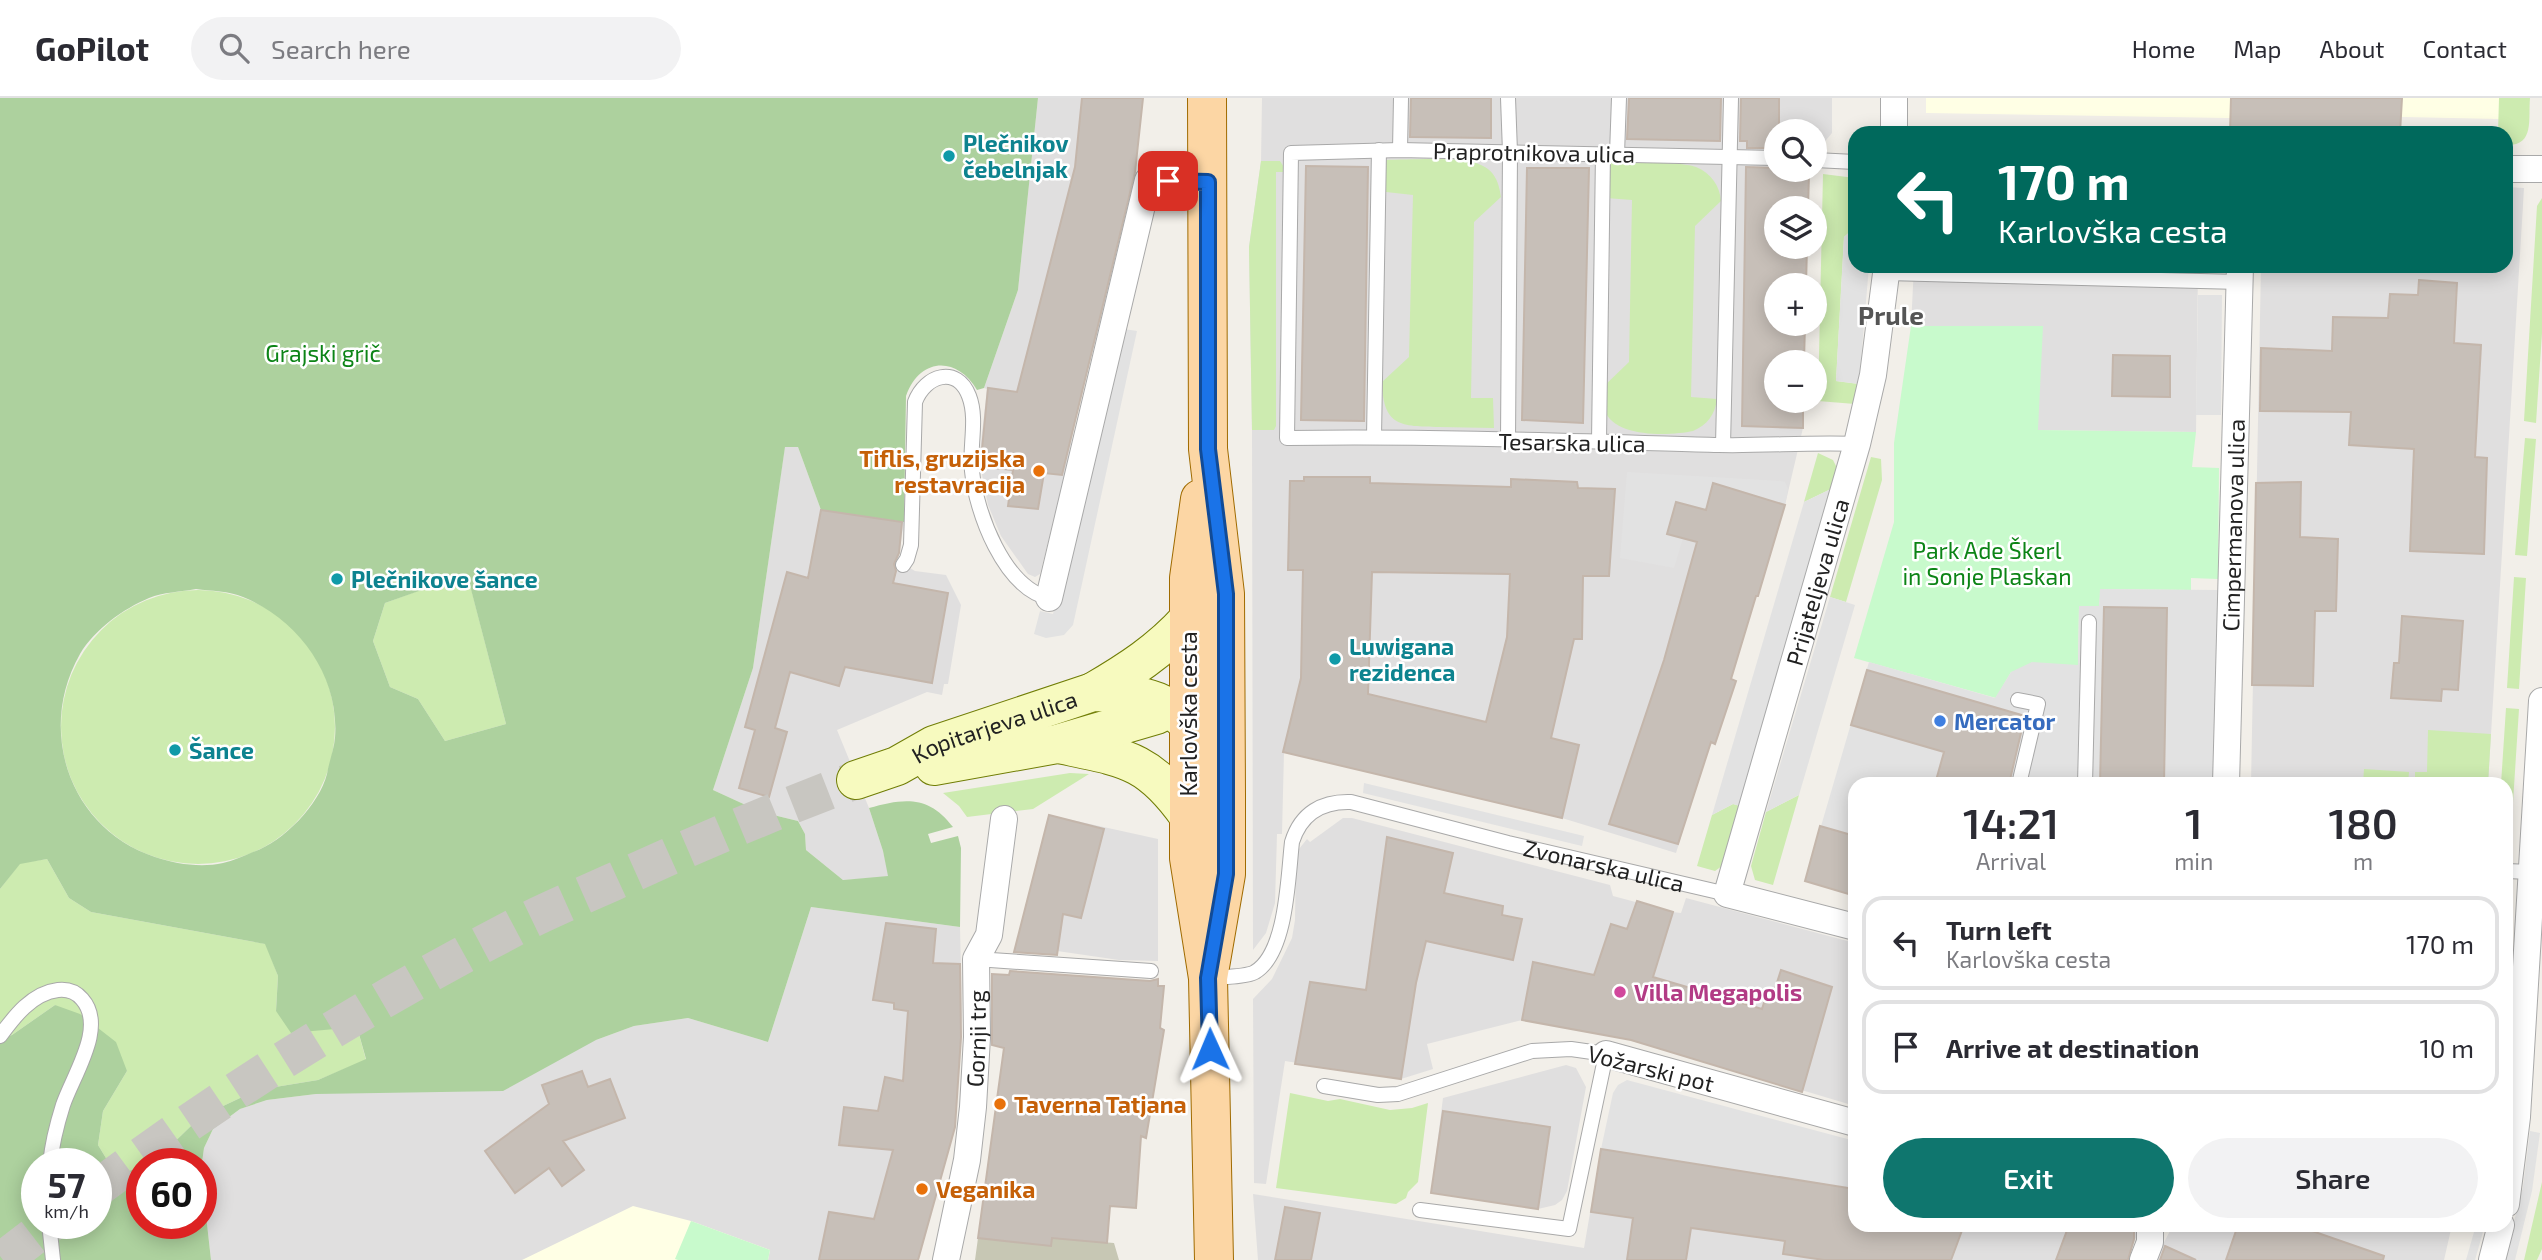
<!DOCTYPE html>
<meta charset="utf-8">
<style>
body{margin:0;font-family:"Exo 2",sans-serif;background:#f2f2f3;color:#2b2b33;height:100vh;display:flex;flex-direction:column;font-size:26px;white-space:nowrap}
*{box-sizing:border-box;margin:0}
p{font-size:23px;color:#7c7c81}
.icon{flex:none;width:38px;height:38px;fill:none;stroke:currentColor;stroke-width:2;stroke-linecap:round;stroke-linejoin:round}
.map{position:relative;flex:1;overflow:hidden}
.sheet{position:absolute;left:1848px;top:679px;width:665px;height:455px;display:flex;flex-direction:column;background:#fff;border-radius:21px;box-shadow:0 4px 18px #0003}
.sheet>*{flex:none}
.top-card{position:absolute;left:1848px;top:28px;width:665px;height:147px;border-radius:21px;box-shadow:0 4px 18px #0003;background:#00695c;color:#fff;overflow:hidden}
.buttons{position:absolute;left:1764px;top:21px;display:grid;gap:14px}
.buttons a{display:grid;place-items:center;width:63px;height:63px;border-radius:50%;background:#fff;box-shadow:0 4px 18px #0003;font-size:35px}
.speed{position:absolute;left:21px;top:1050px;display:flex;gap:14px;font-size:35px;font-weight:700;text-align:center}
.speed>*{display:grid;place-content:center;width:91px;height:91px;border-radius:50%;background:#fff;box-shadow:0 4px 18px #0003;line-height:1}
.speed small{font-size:18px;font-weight:400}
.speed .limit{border:10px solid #d22;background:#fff;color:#111}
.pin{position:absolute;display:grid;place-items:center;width:60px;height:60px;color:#fff;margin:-30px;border-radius:14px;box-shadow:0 4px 10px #0006}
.me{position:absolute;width:77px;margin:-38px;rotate:359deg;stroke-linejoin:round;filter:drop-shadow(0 0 5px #0008)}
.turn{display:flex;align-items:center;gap:24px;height:147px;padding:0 35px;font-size:32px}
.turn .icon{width:91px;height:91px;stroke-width:2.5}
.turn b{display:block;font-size:49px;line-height:60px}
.eta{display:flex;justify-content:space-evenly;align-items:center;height:119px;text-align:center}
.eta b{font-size:42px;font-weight:600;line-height:49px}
.cta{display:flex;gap:14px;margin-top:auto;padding:14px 35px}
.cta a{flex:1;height:80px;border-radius:42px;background:#0f766e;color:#fff;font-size:28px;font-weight:600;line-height:80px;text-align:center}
.cta a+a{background:#f2f2f3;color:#2b2b33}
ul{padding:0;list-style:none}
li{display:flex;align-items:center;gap:21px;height:94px;margin:0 14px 10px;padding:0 21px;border:4px solid #e1e1e2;border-radius:21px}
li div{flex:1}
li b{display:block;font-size:26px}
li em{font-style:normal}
header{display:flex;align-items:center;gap:42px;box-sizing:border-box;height:98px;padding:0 35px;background:#fff;border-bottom:2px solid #e1e1e2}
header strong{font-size:33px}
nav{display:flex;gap:38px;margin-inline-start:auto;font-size:24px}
.search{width:490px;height:63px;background:#f2f2f3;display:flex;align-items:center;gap:18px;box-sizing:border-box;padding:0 24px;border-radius:38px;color:#7c7c81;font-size:26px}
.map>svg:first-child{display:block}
.residential{fill:#e0dfdf}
.education{fill:#ffffe5}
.construction{fill:#c7c7b4}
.grass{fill:#cdebb0}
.forest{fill:#add19e;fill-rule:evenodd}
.park{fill:#c8facc}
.parking{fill:#e2e2e2}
.building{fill:#c7bfb8;stroke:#c4b6ab;stroke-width:2;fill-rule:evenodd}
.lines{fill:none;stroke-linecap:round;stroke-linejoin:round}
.secondary-tunnel{stroke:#c8c6c1;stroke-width:38;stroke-dasharray:38 19;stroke-linecap:butt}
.lane-casing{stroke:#a9a9a9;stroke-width:16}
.street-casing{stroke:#a9a9a9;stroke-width:28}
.secondary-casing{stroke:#707d05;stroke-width:40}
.primary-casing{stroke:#a06b00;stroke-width:40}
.lane{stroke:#fff;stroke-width:14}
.street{stroke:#fff;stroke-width:26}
.secondary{stroke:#f7fabf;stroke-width:38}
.primary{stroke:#fcd6a4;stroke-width:38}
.route-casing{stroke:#114b97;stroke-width:18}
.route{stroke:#1a73e8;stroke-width:12}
.culture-dot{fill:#0f9aa8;stroke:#fff;stroke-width:2.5}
.food-dot{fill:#e8710a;stroke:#fff;stroke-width:2.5}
.shop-dot{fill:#3f7fe0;stroke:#fff;stroke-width:2.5}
.hotel-dot{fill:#d1479c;stroke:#fff;stroke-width:2.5}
.labels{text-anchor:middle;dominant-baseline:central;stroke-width:5;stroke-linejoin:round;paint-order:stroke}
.culture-label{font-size:23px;font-weight:bold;fill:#0d838f;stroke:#fff;text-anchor:start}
.street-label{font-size:23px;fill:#222;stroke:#fff}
.park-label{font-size:23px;fill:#0c8416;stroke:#fff}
.food-label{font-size:23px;font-weight:bold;fill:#c56008;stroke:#fff;text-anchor:start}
.shop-label{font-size:23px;font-weight:bold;fill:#366cbe;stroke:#fff;text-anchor:start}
.hotel-label{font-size:23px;font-weight:bold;fill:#b23c85;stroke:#fff;text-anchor:start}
.quarter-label{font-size:26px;font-weight:bold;fill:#555;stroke:#fff}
</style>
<header>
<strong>GoPilot</strong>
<div class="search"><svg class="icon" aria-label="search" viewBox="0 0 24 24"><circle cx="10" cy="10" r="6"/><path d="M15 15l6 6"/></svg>Search here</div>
<nav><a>Home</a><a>Map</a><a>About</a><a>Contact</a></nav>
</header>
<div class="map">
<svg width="2542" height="1162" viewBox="0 0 2542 1162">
<rect width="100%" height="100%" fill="#f2efe9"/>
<path class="residential" d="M1038 0H1143L1134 78 1101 223 1079 303 1065 377 1040 476 1035 479 1028 476 1001 438 988 407 979 361 987 291 984 290 1018 192Z
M1262 0H1832V35L1821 48 1815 62V33H1776V72H1810L1808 110H1776V149H1807L1806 187H1776V226H1805L1804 264H1776V303H1803V330L1785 407 1758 498H1756L1731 581 1736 583 1715 646 1710 645 1676 755 1562 720 1284 654 1282 736H1277L1275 805 1266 835 1253 852 1252 332 1249 149 1261 64Z
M2506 89 2524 90 2488 686H2251L2261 168H2506Z
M1914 168H2198L2196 334 2038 332 1911 228Z
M785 348 798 349 821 412 904 424 898 463 915 473 946 477 961 507 948 586H944L942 597 927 594 837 632 869 710 883 753 889 779 843 782 806 752 805 736 798 723 761 714 713 692 753 570Z
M1049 717 1158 741V863L1119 862 1016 847Z
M1343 720H1352L1610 787 1613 798 1673 814 1681 815 1686 800 1855 845V1008L1635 942 1522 922 1427 946 1433 971 1401 981 1285 963 1266 1086 1254 1085 1253 901 1272 881 1292 840 1295 822 1296 759 1299 751 1307 741 1310 744Z
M811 809 960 829 962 916 955 993 918 1162H211L201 1072 204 1050 213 1031 240 1011 267 1002 316 996 596 942 634 928 688 920 768 944Z
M1566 967 1576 970 1586 989 1567 1093 1562 1102 1555 1107 1538 1111 1431 1095 1443 1000Z
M1601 1051 1855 1091V1127H2124L2139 1132 2127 1162H1258L1253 1096 1584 1150Z
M2173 1127H2452L2444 1162H2155Z"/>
<path class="education" d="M1926 0H2499V21L2267 16 2228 20 1926 15Z
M633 1108 691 1123 770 1152 768 1162H522Z"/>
<path class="construction" d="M978 1140 1051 1148 1052 1140 1114 1145 1119 1162H975Z"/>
<path class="grass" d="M2499 0H2530C2528 22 2535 48 2506 47V35H2498Z
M1386 62C1408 62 1463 58 1481 67 1495 73 1499 85 1501 99L1474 124 1471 300H1493L1494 330C1476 330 1458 329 1439 329 1401 328 1383 329 1382 284L1409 259 1413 97 1386 94Z
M1261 63H1280L1287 74H1276V328L1274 332H1252L1249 149Z
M1607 65C1627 65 1681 63 1696 69 1711 75 1720 88 1721 103L1695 128 1691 299 1717 301C1715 317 1707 327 1693 333 1670 338 1613 340 1605 312 1603 305 1603 296 1603 289L1629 264 1632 102 1606 100Z
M1823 76 1855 80V129L1844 139 1836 283 1859 286 1855 306 1818 303Z
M2542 100V235L2536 325 2524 323 2537 108Z
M2525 340 2536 341 2527 458 2515 457Z
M1818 355 1833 362 1838 372 1835 389 1804 404Z
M1871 359 1881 361 1882 382 1846 504 1830 499Z
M467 475 506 626 445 643 418 601 390 589 373 543 385 505Z
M2514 479 2526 480 2519 591 2507 590Z
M61 629a137 137 0 1 1 274 0a137 137 0 1 1-274 0Z
M2506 610 2519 611 2510 751H2506V686H2501Z
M2428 632 2491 636 2488 686H2415V674H2427Z
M2364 671 2409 674 2408 686H2363Z
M1070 675 1089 676 1033 711 967 719 959 708 943 695Z
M1799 697 1773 787 1755 782 1751 768 1766 714Z
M1733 706 1740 708 1722 768 1715 773 1697 768 1712 717Z
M47 761 69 800 91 814 266 846 278 878 276 913 357 929 366 962 318 982 257 992 221 1009 192 1027 160 1058 129 1073 109 1065 98 1047 103 1013 127 973 55 907 12 937 0 941V791L20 765Z
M1290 995 1328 1003 1340 1001 1390 1012 1412 1010 1428 1005 1418 1084 1408 1094 1406 1100 1396 1106 1276 1090Z
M2542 1084V1151L2537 1162H2524Z"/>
<path class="forest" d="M0 0H1038L1018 192 984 290 977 292C957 258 920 259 906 298L904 424 821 412 798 349H785L753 570 713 692 761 714 798 723 805 736 806 752 843 782 888 778 883 753 869 710C904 700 929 697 953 729L928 736 931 745 958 738 961 750 960 829 811 809 768 944 688 920 634 928 596 942 503 993 316 996 267 1002 240 1011 213 1031 204 1050 201 1072 211 1162H0V941L12 937 55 907 80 916 116 944 127 973 103 1013 98 1047 109 1065 129 1073 142 1067V1125H201V1066H144L160 1058 192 1027 221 1009 257 992 318 982 366 961 357 929 291 935 276 913 278 878 265 846 91 814 69 800 47 761 20 766 0 791ZM467 476 506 626 445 643 418 601 390 589 373 543 385 505ZM196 491C211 493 229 493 243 499 298 521 340 578 335 640 334 651 329 664 327 676 319 707 283 744 253 754 243 758 233 763 223 765 201 770 176 766 155 759 70 731 36 633 80 556 95 531 123 511 149 500 163 494 181 494 196 491ZM37 1066H96V1125H37Z"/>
<path class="park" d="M1911 228H2043L2038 332 2196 334 2192 369 2219 370 2218 481 2191 480V492L2101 491 2099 508 2079 509 2078 567 2011 574 1996 600 1854 560 1894 424V345Z
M691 1123 770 1152 768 1162H678L675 1161Z"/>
<path class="parking" d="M1855 129V168H1869L1859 286 1836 283 1844 139Z
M2198 197H2222L2221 317H2196Z
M1124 231 1137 233 1073 527 1064 537 1046 540 1034 536 1040 513 1053 516Z
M1627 374 1781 383 1785 384 1788 391 1785 407 1713 385 1706 412 1676 404 1667 436 1683 440 1674 470 1620 460Z
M1835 389 1740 708 1733 706 1712 717 1804 404Z
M2100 491 2218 492 2215 686H1855V798L1805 783 1869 564 1995 600 2011 574 2032 564 2078 567 2079 508H2099Z
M1830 499 1855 507 1799 697 1766 714Z
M1364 685 1584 738 1582 748 1363 695Z
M1627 982 1855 1043V1091L1601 1051 1613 995 1618 987Z
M2530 1033 2540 1035 2532 1093 2515 1162H2504L2523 1089Z
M2476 1127H2485L2475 1162H2466Z"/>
<path class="building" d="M1082 0H1143L1135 74 1062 377 1044 375 1038 411 1008 408 1013 372 995 370 996 362 981 361 988 290 1017 294 1075 69Z
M1411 0H1491V40L1410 39Z
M1629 0H1721L1720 43 1627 41Z
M1741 0H1779V33H1776V50H1747V43H1740Z
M2231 0H2402L2400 35H2230Z
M1306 68 1368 69 1364 323 1301 322Z
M1746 69 1776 70 1779 75 1809 76 1808 110H1776V149H1807L1806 187H1776V226H1805L1804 264H1776V303H1803V330L1742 328Z
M1527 70H1589L1583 325 1522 322Z
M2419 182 2457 185 2454 245 2481 247 2475 359 2487 360 2484 456 2410 453 2414 351 2349 347 2351 314 2260 313 2261 250 2332 253 2333 219 2388 220 2390 196 2418 197Z
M2113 257 2170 258V299L2112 298Z
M1304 379H1370V385L1511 389V381L1577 384 1578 390 1615 391 1609 478H1583L1582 541H1574L1551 640 1579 647 1562 720 1283 654 1301 580 1303 472H1288L1290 383H1304ZM1372 474 1510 476 1507 539 1486 624 1368 596Z
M2301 384 2300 439 2338 441 2336 513H2315L2313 588 2252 587 2256 385Z
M1713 385 1785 407 1758 498H1756L1731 581 1736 583 1715 646 1711 644 1678 746 1609 726 1664 562 1697 444 1667 436 1676 404 1706 412Z
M821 412 902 424 899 455 894 466 896 473 893 485 948 495 932 585 845 569 839 588 790 574 775 630 787 634 769 699 739 690 755 632 745 629 787 474 808 480Z
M2104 509 2167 510 2164 686H2100Z
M2402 518 2463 523 2458 592 2442 591 2441 603 2391 600 2394 565H2399Z
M1867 572 2025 618 2009 686H1935L1944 654 1851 627Z
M1049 717 1104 731 1081 820 1063 816 1057 857 1014 854Z
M1820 728 1855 738V798L1805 783Z
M1387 739 1453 755 1444 795 1503 808 1502 817 1522 821 1513 862 1426 843 1416 885 1401 981 1295 966 1310 884 1366 892Z
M1637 803 1673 814 1653 879 1762 911 1767 895 1773 897 1781 872 1832 889 1802 994 1631 942 1522 922 1533 864 1594 877 1611 826 1627 831Z
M886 825 936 831 933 865 960 866 961 939 955 1029 918 1162H819L829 1114 874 1121 893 1052 839 1047 844 1009 878 1013 885 979 903 983 908 913 894 911V905L873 902Z
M1010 873 1150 883 1158 881V888H1164L1160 930 1164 932 1146 1040 1141 1038 1136 1110 1110 1108 1107 1145 1052 1140 1051 1148 978 1140 1004 950 992 947V876L1009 877Z
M582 973 588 989 610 981 625 1020 563 1043 584 1072 562 1088 549 1070 515 1095 485 1053 549 1006 542 987Z
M1443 1013 1550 1029 1538 1111 1431 1095Z
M1601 1051 1855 1091V1127H1964L1951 1162H1824L1783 1156 1785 1143 1691 1130 1686 1162H1627L1633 1120 1591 1114Z
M1285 1109 1320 1115 1311 1162H1275Z
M2069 1127H2124L2134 1131V1141L2128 1162H2056Z
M2238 1127H2295L2384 1158 2383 1162H2226Z
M2165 1148 2196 1162H2160Z"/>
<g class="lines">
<path class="secondary-tunnel" d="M96 1091C233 989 379 899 531 821 558 808 586 796 613 784 693 747 774 713 856 682
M3 1162 51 1125"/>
<defs>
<g id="lane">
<path d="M1400 52 1401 0"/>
<path d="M1617 56 1619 0"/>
<path d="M1776 60 1400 52 1291 55 1287 340C1431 338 1575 343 1719 347 1765 348 1811 344 1857 346"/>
<path d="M1815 62 1855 64"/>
<path d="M1886 175 2240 184"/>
<path d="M1374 339 1379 52"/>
<path d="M1508 343 1510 54 1508 0"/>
<path d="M1599 343 1603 55"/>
<path d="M1723 347 1731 0"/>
<path d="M903 467 907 461 911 447 915 304C925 277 957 267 969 298 978 321 969 350 972 373 976 414 1004 490 1049 500"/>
<path d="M2018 602 2038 606 2019 686"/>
<path d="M2085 686 2089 524"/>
<path d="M2506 773 2531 774"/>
<path d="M976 861 1151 873"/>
<path id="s1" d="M1211 880C1221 879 1247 879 1255 874 1287 855 1288 778 1292 744 1301 715 1322 703 1351 704L1508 745 1727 796"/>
<path d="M0 938C14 919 32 895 58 892 67 891 76 894 82 901 107 929 73 977 63 1007 57 1026 52 1046 50 1066"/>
<path d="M1324 988 1378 997 1398 996 1532 953 1571 951 1606 956 1569 1131 1420 1112"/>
<path d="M49 1125 53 1162"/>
</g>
<g id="street">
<path d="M1894 35V0"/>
<path d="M2506 71H2542"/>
<path d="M1049 500 1148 82 1208 84"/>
<path id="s2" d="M2226 686 2240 168"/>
<path id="s3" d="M1855 829 1727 796 1857 346 1873 277 1887 168"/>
<path d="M1606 956 1855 1025"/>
<path d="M2506 1106 2517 1019 2542 603"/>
<path id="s4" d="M946 1162 967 1062 973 1009 977 939 976 861 989 837 1004 721"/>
<path d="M2143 1162 2150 1144V1127"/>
<path d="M2492 1162 2501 1127"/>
</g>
<g id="secondary">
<path d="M1093 594C1129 573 1160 553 1188 522"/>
<path d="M1063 647C1126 660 1149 662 1188 717"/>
<path d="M934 668 1057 646 1156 617 1180 605"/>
<path id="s5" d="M856 682 897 668 934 647 1093 594C1143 595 1176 601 1204 647"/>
</g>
<path id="primary" d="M1207 0 1208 351 1225 496 1226 695V776L1208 880
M1200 401 1189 480V760L1208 880 1214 1162"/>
</defs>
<use href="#lane" class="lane-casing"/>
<use href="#street" class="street-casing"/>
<use href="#secondary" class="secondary-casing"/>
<use href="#primary" class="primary-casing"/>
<use href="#lane" class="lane"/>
<use href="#street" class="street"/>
<use href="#secondary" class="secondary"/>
<use href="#primary" class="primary"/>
</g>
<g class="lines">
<defs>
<path id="route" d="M1168 83 1208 84V351L1226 496V776L1208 880 1210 951"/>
</defs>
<use href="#route" class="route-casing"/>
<use href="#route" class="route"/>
</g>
<g class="culture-dot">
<circle cx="949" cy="58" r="7"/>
<circle cx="337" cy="481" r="7"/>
<circle cx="1335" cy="561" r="7"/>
<circle cx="175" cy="652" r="7"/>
</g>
<g class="food-dot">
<circle cx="1039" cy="373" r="7"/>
<circle cx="1000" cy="1006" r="7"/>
<circle cx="922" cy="1091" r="7"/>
</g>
<circle class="shop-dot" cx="1940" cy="623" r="7"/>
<circle class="hotel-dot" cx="1620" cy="894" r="7"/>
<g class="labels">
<g class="culture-label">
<text x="963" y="45">Plečnikov<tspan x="963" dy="26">čebelnjak</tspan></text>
<text x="351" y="481">Plečnikove šance</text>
<text x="1349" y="548">Luwigana<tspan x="1349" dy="26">rezidenca</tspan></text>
<text x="189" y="652">Šance</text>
</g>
<g class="street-label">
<text transform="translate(1534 54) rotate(1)">Praprotnikova ulica</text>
<text transform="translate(1572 344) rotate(1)">Tesarska ulica</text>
<text stroke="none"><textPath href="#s2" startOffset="259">Cimpermanova ulica</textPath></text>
<text stroke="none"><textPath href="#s3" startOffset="457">Prijateljeva ulica</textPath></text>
<text transform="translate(1188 616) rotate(-90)">Karlovška cesta</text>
<text stroke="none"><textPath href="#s5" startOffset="149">Kopitarjeva ulica</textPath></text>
<text stroke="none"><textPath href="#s1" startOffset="522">Zvonarska ulica</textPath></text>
<text stroke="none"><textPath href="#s4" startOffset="224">Gornji trg</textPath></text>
<text transform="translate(1651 970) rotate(14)">Vožarski pot</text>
</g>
<g class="park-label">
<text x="323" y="255">Grajski grič</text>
<text x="1987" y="452">Park Ade Škerl<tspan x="1987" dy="26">in Sonje Plaskan</tspan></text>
</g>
<g class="food-label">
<text x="1025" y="360" text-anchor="end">Tiflis, gruzijska<tspan x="1025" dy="26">restavracija</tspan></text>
<text x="1014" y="1006">Taverna Tatjana</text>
<text x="936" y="1091">Veganika</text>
</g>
<g class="shop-label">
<text x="1954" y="623">Mercator</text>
</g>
<g class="hotel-label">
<text x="1634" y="894">Villa Megapolis</text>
</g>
<g class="quarter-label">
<text x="1891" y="216">Prule</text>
</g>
</g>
</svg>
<div class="buttons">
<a><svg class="icon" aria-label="search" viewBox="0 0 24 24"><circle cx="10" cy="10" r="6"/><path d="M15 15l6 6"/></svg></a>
<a><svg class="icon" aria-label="layers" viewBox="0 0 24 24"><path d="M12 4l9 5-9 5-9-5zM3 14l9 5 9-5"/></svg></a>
<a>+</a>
<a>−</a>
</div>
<div class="speed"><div>57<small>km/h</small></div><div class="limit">60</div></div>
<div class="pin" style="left:1168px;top:83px;background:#d93025"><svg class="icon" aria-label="arrive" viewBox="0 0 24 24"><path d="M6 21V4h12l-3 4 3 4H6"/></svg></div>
<svg class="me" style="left:1210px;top:951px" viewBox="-20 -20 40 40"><path d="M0-17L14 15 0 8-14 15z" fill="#1a73e8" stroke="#fff" stroke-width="4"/></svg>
<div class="top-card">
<div class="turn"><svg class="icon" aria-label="left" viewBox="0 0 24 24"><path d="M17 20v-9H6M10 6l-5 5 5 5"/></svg><div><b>170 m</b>Karlovška cesta</div></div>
</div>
<section class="sheet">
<div class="eta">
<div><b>14:21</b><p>Arrival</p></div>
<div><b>1</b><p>min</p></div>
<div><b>180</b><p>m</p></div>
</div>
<ul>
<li><svg class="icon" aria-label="left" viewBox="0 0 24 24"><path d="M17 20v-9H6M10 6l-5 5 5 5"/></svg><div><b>Turn left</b><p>Karlovška cesta</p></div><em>170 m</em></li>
<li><svg class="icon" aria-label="arrive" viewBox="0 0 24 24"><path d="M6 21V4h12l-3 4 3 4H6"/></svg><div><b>Arrive at destination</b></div><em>10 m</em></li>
</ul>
<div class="cta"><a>Exit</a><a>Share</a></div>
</section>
</div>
